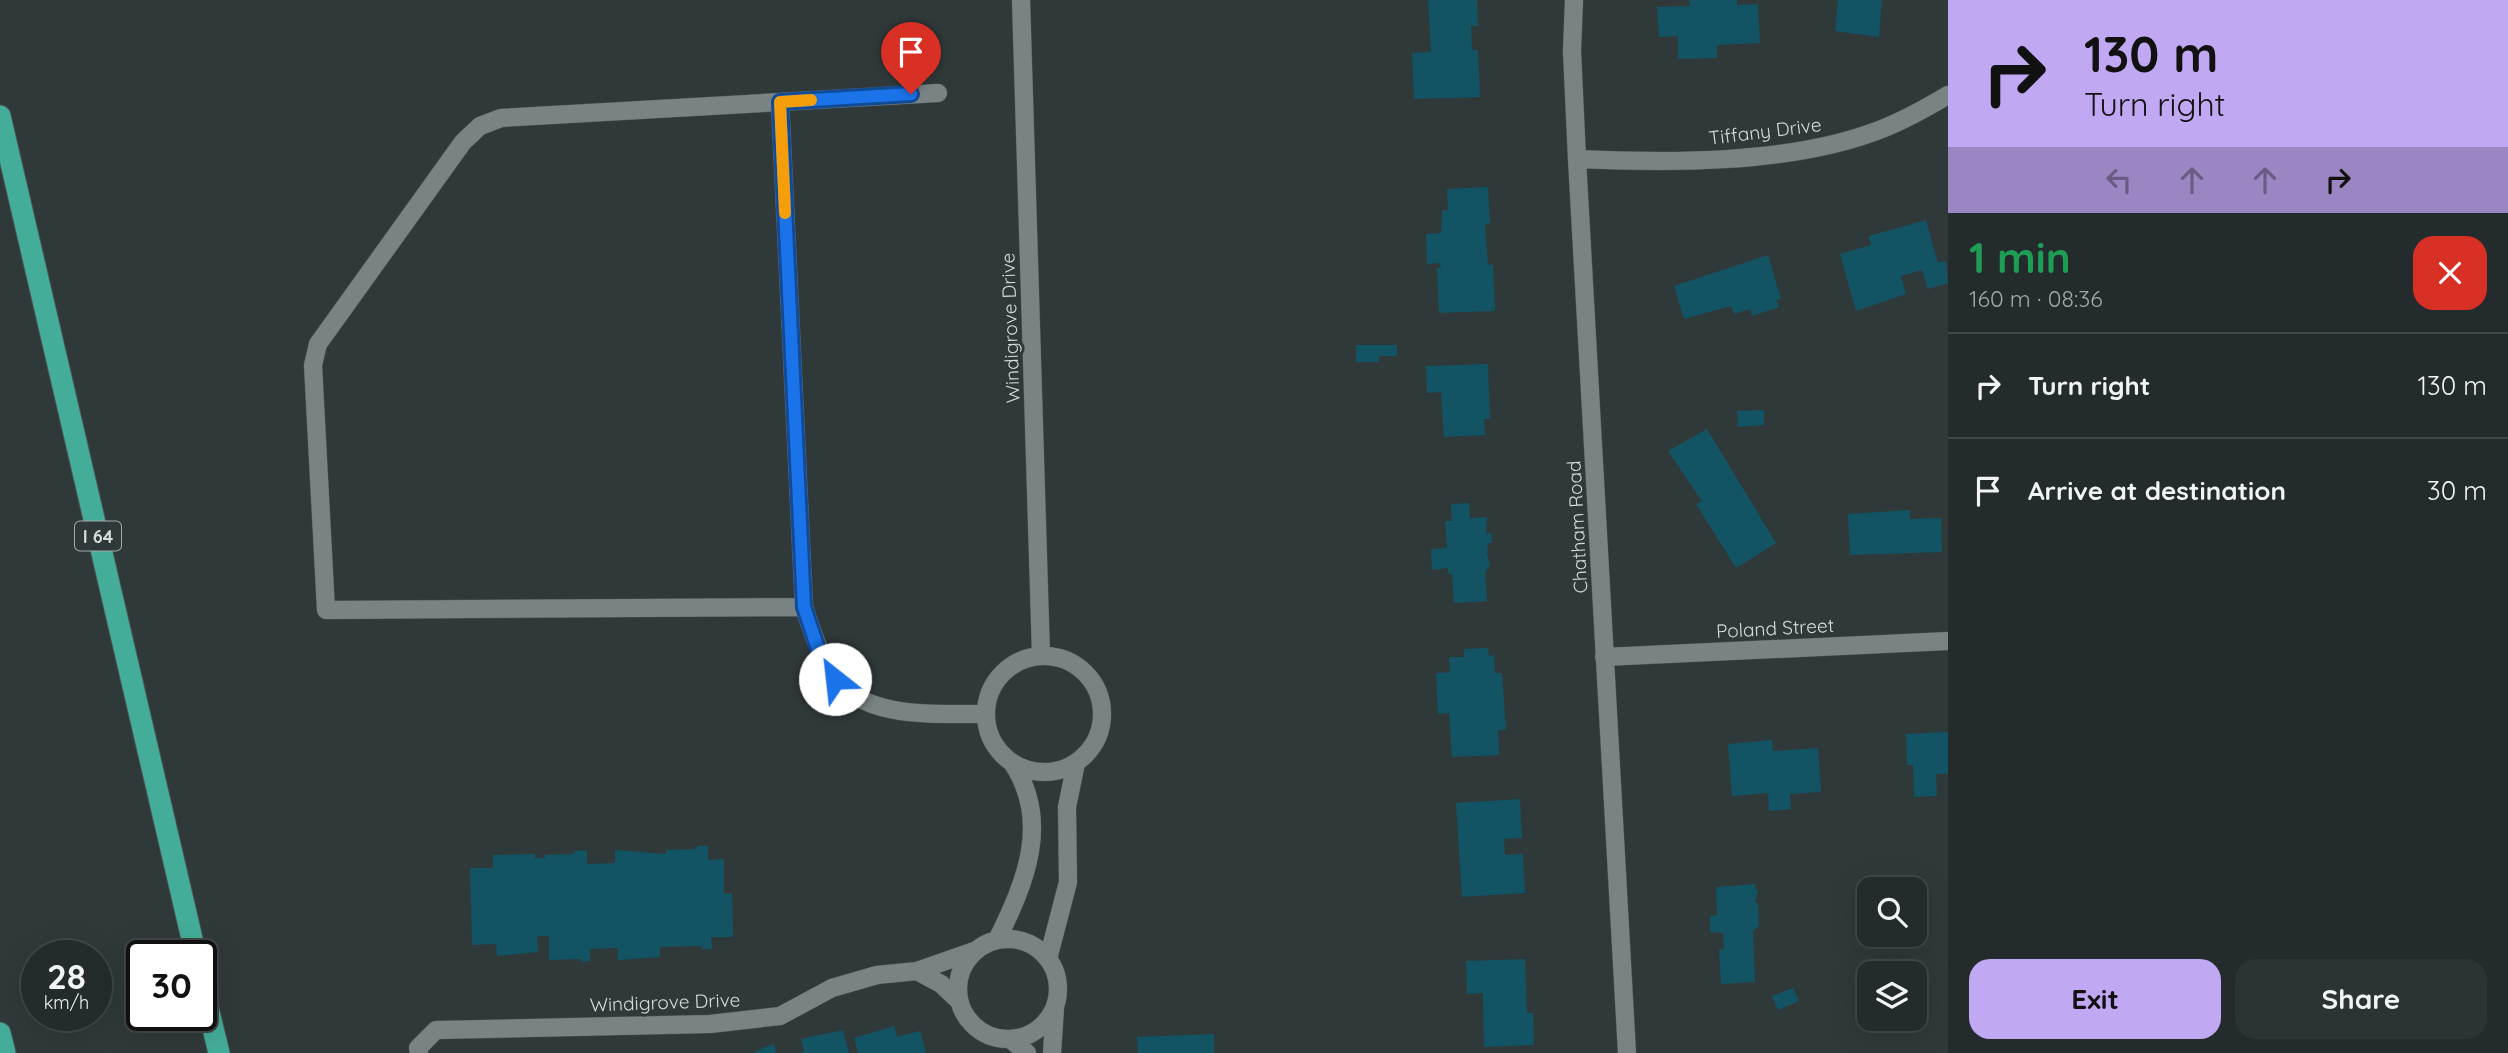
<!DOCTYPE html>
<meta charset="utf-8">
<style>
body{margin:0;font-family:Quicksand,sans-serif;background:#2c3334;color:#f1f3f6;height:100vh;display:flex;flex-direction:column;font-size:26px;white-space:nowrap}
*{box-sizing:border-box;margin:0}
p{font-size:23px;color:#a3a7a9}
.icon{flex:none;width:38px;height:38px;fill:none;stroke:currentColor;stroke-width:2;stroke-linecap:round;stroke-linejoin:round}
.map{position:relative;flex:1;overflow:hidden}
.sheet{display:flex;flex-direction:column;background:#242b2c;width:560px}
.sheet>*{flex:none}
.hud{background:#c1a8f3;color:#111;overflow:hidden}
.controls{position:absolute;left:1857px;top:877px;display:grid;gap:14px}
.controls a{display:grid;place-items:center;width:70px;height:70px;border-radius:14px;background:#242b2c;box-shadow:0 7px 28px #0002,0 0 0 2px #414748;font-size:35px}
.speed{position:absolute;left:21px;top:940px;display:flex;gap:14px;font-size:35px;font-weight:700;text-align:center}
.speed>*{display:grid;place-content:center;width:91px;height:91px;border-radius:50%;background:#242b2c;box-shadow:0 7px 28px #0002,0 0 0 2px #414748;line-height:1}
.speed small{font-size:18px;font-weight:400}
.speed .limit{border:4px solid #111;border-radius:10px;background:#fff;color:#111}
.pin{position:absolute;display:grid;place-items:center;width:60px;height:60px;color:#fff;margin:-72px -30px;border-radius:50% 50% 50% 0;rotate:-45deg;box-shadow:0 0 7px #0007}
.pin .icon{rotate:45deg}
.me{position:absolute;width:77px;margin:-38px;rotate:331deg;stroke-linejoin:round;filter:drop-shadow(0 0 5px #0008)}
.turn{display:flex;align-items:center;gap:24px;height:147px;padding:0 21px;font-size:32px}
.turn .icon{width:91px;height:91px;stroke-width:2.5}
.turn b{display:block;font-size:49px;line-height:60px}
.lanes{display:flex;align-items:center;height:66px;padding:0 21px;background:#0003;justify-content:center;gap:35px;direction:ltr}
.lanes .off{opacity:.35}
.round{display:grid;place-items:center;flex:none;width:74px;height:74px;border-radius:21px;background:#2c3334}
.head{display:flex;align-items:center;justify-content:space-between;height:119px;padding:0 21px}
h1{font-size:42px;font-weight:800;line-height:52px;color:#1e9e55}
.action{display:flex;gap:14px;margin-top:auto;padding:14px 21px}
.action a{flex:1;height:80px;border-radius:21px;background:#c1a8f3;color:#111;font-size:28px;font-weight:800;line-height:80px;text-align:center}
.action a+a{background:#2c3334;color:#f1f3f6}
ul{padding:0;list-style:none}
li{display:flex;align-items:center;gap:21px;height:105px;padding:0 21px;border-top:2px solid #414748}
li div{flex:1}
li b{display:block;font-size:26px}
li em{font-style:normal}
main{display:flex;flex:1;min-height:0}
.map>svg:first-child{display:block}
.building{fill:#125464}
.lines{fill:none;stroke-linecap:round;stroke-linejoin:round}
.minor-casing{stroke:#4d5555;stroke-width:19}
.motorway-casing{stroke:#4d5555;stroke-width:23}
.minor{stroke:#798383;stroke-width:18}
.motorway{stroke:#43ad99;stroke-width:21}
.route-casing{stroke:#114b97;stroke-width:18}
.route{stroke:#1a73e8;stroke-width:12}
.slow{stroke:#f59e0b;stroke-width:12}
.labels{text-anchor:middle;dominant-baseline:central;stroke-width:6;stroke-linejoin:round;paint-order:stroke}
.shield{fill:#30393a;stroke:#a4aaab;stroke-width:2}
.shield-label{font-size:18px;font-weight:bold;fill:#d6dbdb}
.street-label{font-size:19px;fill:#d6dbdb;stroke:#30393a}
</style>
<main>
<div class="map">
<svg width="1948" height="1053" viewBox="0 0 1948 1053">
<rect width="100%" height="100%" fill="#30393a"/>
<path class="building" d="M1428 0H1477L1478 26H1471L1472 50H1478L1480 97 1414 99 1412 53 1431 52Z
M1689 0H1737V5L1758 4 1760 43 1717 45V58L1678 59V36L1659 37 1657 7 1690 6Z
M1838 0H1882L1879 37 1835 31Z
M1488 187 1490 223 1485 224 1488 265 1493 264 1495 311 1439 313 1437 268H1441L1440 263 1427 264 1426 234 1441 233 1442 210H1448L1447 189Z
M1926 220 1938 263 1946 261 1948 283 1928 289 1922 270 1901 276 1906 294 1856 311 1840 254 1871 245 1869 236Z
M1768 255 1781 299 1776 300 1779 307 1752 316 1750 309 1734 314 1731 306 1684 319 1674 286Z
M1356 345H1397V356H1379V362H1356Z
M1488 364 1490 419H1484L1485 435 1444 437 1441 392 1427 393 1426 366Z
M1764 410V425L1738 427 1737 411Z
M1707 429 1776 543 1736 568 1696 504 1702 501 1668 451Z
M1469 503 1470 518 1487 517 1486 533H1491L1492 543H1488L1487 553 1490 565 1485 573 1487 601 1454 603 1452 574H1448V568L1432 570 1431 549 1447 548 1445 521H1452L1451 504Z
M1910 510V519L1941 518 1942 552 1850 555 1848 514Z
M1488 648 1489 656 1494 655 1495 673H1502L1506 730H1498L1499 755 1452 757 1449 713 1438 714 1436 673 1450 672 1449 657H1464V649Z
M1948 732V774H1936L1937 796 1914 797 1913 765H1907L1906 734Z
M1772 740 1773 751 1818 748 1821 792 1790 794 1791 809 1769 811 1768 793 1732 796 1728 744Z
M1520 799 1522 838 1504 839 1505 855 1523 854 1525 893 1462 897 1456 803Z
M697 846H708V860L724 859V894L732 893 733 937H711L712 949H702V946L660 947V957L618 960V948L590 949V961L581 962V959L549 960V936H537L538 952 497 956 496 944 472 945 470 868H493V855L535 854V858H545V855L574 854V851L587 850V864L615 863V850L666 854V850L697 849Z
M1755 884V890L1758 889 1755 903H1758L1759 926 1753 931 1755 982 1721 984 1719 950 1724 949 1723 933 1710 932V916L1717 915 1716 887Z
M1914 926H1918L1922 943 1909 945 1907 934H1914Z
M1525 959 1527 1013H1533L1534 1045 1484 1047 1483 993 1467 994 1466 961Z
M1793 988 1799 1001 1778 1010 1772 996Z
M894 1026 897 1037 920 1031 926 1053H858L854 1038Z
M843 1030 849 1053H799L804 1051 801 1039Z
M1214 1034V1053H1138L1137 1037Z
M774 1044 776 1053H753L765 1047Z"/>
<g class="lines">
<defs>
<path id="minor" d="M1021 0 1041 655
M1574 0 1572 51 1577 159 1627 1053
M780 102 804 607C812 631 819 655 834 676 865 721 938 713 985 714
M1577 159C1668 163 1784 164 1871 133 1898 124 1923 110 1948 95
M804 607 326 610 313 365 318 344 463 142 480 126 501 118 938 93
M986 714a58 58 0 1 1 116 0a58 58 0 1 1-116 0Z
M1604 657 1948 641
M958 989a50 50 0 1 1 100 0a50 50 0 1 1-100 0Z
M997 940C1025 883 1051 823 1013 764
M1048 959 1068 882 1067 807 1076 763
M917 971 941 984 959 1001
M1010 1039 1027 1053
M419 1053 418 1048 436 1030 710 1024 780 1016 832 988 877 975 917 971 977 950
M1052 1053 1055 1008"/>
<path id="motorway" d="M0 116 196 956
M201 979 219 1053
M0 1033 5 1053"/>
</defs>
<use href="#minor" class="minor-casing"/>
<use href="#motorway" class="motorway-casing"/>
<use href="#minor" class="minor"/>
<use href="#motorway" class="motorway"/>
</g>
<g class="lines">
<defs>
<path id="route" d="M835 679 818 649 804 607 780 102 911 94"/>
</defs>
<use href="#route" class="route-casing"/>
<use href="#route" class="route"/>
<path class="slow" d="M785 213 780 102 811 100"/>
</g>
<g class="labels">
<rect class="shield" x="75" y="521.5" width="46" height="29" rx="5"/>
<g class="shield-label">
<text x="98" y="536">I 64</text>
</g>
<g class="street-label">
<text transform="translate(1765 131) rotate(-7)">Tiffany Drive</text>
<text transform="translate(1010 328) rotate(-92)">Windigrove Drive</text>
<text transform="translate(1577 527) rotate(-93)">Chatham Road</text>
<text transform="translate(1775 628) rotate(-3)">Poland Street</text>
<text transform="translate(665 1002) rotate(-2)">Windigrove Drive</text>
</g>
</g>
</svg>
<div class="controls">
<a><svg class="icon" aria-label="search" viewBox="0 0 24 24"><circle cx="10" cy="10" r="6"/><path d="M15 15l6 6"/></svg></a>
<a><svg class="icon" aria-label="layers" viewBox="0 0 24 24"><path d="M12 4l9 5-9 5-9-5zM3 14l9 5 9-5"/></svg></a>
</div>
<div class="speed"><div>28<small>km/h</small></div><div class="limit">30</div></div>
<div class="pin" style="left:911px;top:94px;background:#d93025"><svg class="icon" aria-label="arrive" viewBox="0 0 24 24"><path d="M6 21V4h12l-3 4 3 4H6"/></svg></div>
<svg class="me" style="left:835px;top:679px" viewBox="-20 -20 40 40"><circle r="19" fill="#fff"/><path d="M0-13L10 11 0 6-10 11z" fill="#1a73e8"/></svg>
</div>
<section class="sheet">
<div class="hud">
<div class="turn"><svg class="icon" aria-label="right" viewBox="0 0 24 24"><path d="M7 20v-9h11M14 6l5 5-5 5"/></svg><div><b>130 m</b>Turn right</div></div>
<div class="lanes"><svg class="icon off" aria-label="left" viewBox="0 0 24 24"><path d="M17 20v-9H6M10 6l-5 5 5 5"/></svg><svg class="icon off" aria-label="ahead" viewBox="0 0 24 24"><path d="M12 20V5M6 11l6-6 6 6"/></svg><svg class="icon off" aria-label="ahead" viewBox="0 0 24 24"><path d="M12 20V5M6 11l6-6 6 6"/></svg><svg class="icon" aria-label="right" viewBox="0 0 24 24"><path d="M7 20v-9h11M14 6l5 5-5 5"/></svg></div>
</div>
<div class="head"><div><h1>1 min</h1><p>160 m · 08:36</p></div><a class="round" style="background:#d93025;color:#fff"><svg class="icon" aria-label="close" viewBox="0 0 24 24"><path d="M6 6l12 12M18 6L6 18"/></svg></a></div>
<ul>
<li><svg class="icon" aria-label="right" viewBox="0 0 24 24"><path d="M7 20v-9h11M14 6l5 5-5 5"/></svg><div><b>Turn right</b></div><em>130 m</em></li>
<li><svg class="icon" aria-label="arrive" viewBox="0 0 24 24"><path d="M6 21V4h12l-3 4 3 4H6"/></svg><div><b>Arrive at destination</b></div><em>30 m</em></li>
</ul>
<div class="action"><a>Exit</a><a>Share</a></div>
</section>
</main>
